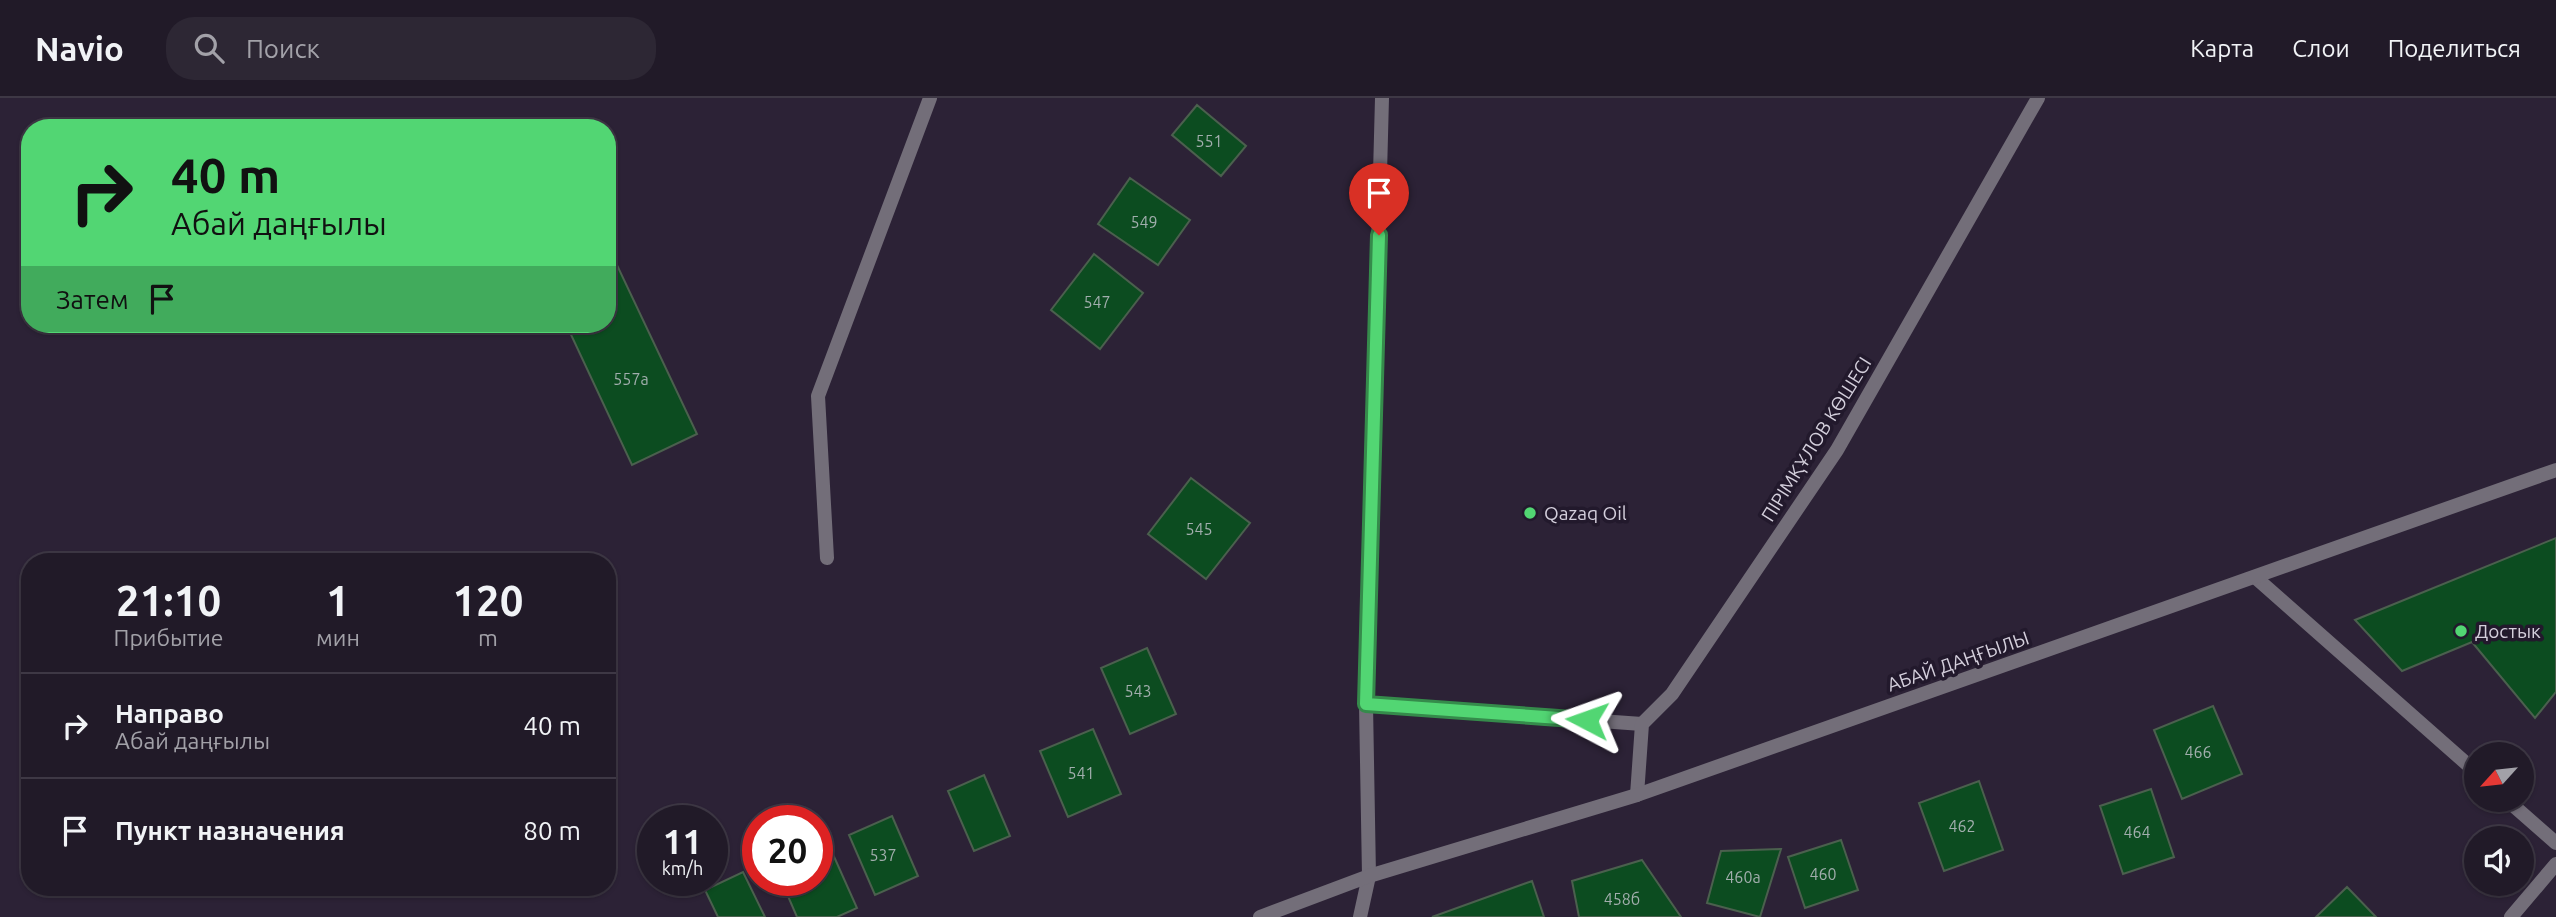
<!DOCTYPE html>
<html lang="ru">
<meta charset="utf-8">
<style>
body{margin:0;font-family:Ubuntu,sans-serif;background:#2d2734;color:#f1f3f6;height:100vh;display:flex;flex-direction:column;font-size:26px;white-space:nowrap}
*{box-sizing:border-box;margin:0}
p{font-size:23px;color:#a2a1a8}
.icon{flex:none;width:38px;height:38px;fill:none;stroke:currentColor;stroke-width:2;stroke-linecap:round;stroke-linejoin:round}
.map{position:relative;flex:1;overflow:hidden}
.sheet{position:absolute;left:21px;top:455px;width:595px;height:343px;display:flex;flex-direction:column;background:#211a28;border-radius:28px;box-shadow:0 2px 5px #0004,0 0 0 2px #3e3845}
.sheet>*{flex:none}
.guide{position:absolute;left:21px;top:21px;width:595px;height:214px;border-radius:28px;box-shadow:0 2px 5px #0004,0 0 0 2px #3e3845;background:#52d673;color:#111;overflow:hidden}
.needle{width:46px;rotate:243deg}
.buttons{position:absolute;left:2464px;top:644px;display:grid;gap:14px}
.buttons a{display:grid;place-items:center;width:70px;height:70px;border-radius:50%;background:#211a28;box-shadow:0 2px 5px #0004,0 0 0 2px #3e3845;font-size:35px}
.speed{position:absolute;left:637px;top:707px;display:flex;gap:14px;font-size:35px;font-weight:700;text-align:center}
.speed>*{display:grid;place-content:center;width:91px;height:91px;border-radius:50%;background:#211a28;box-shadow:0 2px 5px #0004,0 0 0 2px #3e3845;line-height:1}
.speed small{font-size:18px;font-weight:400}
.speed .limit{border:10px solid #d22;background:#fff;color:#111}
.pin{position:absolute;display:grid;place-items:center;width:60px;height:60px;color:#fff;margin:-72px -30px;border-radius:50% 50% 50% 0;rotate:-45deg;box-shadow:0 0 7px #0007}
.pin .icon{rotate:45deg}
.me{position:absolute;width:77px;margin:-38px;rotate:274deg;stroke-linejoin:round;filter:drop-shadow(0 0 5px #0008)}
.turn{display:flex;align-items:center;gap:24px;height:147px;padding:0 35px;font-size:32px}
.turn .icon{width:91px;height:91px;stroke-width:2.5}
.turn b{display:block;font-size:49px;line-height:60px}
.then{display:flex;align-items:center;height:66px;padding:0 35px;background:#0003;gap:14px;font-size:26px}
.eta{display:flex;justify-content:space-evenly;align-items:center;height:119px;text-align:center}
.eta b{font-size:42px;font-weight:700;line-height:49px}
ul{padding:0;list-style:none}
li{display:flex;align-items:center;gap:21px;height:105px;padding:0 35px;border-top:2px solid #3e3845}
li div{flex:1}
li b{display:block;font-size:26px}
li em{font-style:normal}
header{display:flex;align-items:center;gap:42px;box-sizing:border-box;height:98px;padding:0 35px;background:#211a28;border-bottom:2px solid #3e3845}
header strong{font-size:33px}
nav{display:flex;gap:38px;margin-inline-start:auto;font-size:24px}
.search{width:490px;height:63px;background:#2d2734;display:flex;align-items:center;gap:18px;box-sizing:border-box;padding:0 24px;border-radius:28px;color:#a2a1a8;font-size:26px}
.map>svg:first-child{display:block}
.building{fill:#0c4c20;stroke:#4b604e;stroke-width:2}
.lines{fill:none;stroke-linecap:round;stroke-linejoin:round}
.service{stroke:#736e79;stroke-width:14}
.minor{stroke:#736e79;stroke-width:14}
.tertiary{stroke:#736e79;stroke-width:14}
.route-casing{stroke:#358b4b;stroke-width:18}
.route{stroke:#52d673;stroke-width:12}
.poi-dot{fill:#52d673;stroke:#22192c;stroke-width:2.5}
.labels{text-anchor:middle;dominant-baseline:central;stroke-width:7;stroke-linejoin:round;paint-order:stroke}
.number-label{font-size:16px;fill:#a2aead}
.street-label{font-size:19px;fill:#d4cfdc;stroke:#22192c}
.poi-label{font-size:19px;fill:#d4cfdc;stroke:#22192c;text-anchor:start}
</style>
<header>
<strong>Navio</strong>
<div class="search"><svg class="icon" aria-label="search" viewBox="0 0 24 24"><circle cx="10" cy="10" r="6"/><path d="M15 15l6 6"/></svg>Поиск</div>
<nav><a>Карта</a><a>Слои</a><a>Поделиться</a></nav>
</header>
<div class="map">
<svg width="2556" height="819" viewBox="0 0 2556 819">
<rect width="100%" height="100%" fill="#2c2236"/>
<path class="building" d="M1197 7 1246 48 1221 78 1172 37Z
M1130 80 1190 122 1158 167 1098 126Z
M607 146 697 336 632 367 566 226H607Z
M1094 156 1143 195 1100 251 1051 212Z
M1191 380 1250 425 1206 481 1148 436Z
M2556 440V594L2535 620 2472 544 2402 573 2355 522Z
M1147 550 1176 616 1130 636 1101 570Z
M2213 608 2242 676 2182 701 2154 632Z
M1093 631 1121 696 1068 719 1040 653Z
M984 677 1010 738 974 753 948 693Z
M1979 683 2003 752 1944 773 1919 705Z
M2151 691 2174 759 2123 776 2100 708Z
M892 718 918 778 875 797 849 737Z
M819 725 857 810 837 819H797L781 782H817Z
M1841 742 1858 792 1805 810 1788 759Z
M1781 751 1760 819 1707 805 1721 753Z
M1642 762 1681 819H1579L1572 783Z
M743 774 765 819H718L705 792Z
M1532 783 1544 819H1432Z
M2347 789 2376 819H2316Z"/>
<g class="lines">
<path class="service" d="M827 460 818 298 930 0
M1366 606 1642 626"/>
<path class="minor" d="M2255 479 2476 674
M1637 697 1642 626 1672 596 1837 352 2038 0
M2507 702 2556 745
M1360 819 1369 778 1366 606 1382 0
M2511 819 2556 766"/>
<path class="tertiary" d="M1260 819 1369 778 1637 697 2556 372"/>
</g>
<g class="lines">
<defs>
<path id="route" d="M1379 137 1366 606 1587 622"/>
</defs>
<use href="#route" class="route-casing"/>
<use href="#route" class="route"/>
</g>
<g class="poi-dot">
<circle cx="1530" cy="415" r="7"/>
<circle cx="2461" cy="533" r="7"/>
</g>
<g class="labels">
<g class="number-label">
<text x="1209" y="43">551</text>
<text x="1144" y="124">549</text>
<text x="1097" y="204">547</text>
<text x="631" y="281">557а</text>
<text x="1199" y="431">545</text>
<text x="1138" y="593">543</text>
<text x="2198" y="654">466</text>
<text x="1081" y="675">541</text>
<text x="1962" y="728">462</text>
<text x="2137" y="734">464</text>
<text x="883" y="757">537</text>
<text x="1823" y="776">460</text>
<text x="1743" y="779">460а</text>
<text x="1622" y="801">458б</text>
</g>
<g class="street-label">
<text transform="translate(1816 341) rotate(-58)">ПІРІМҚҰЛОВ КӨШЕСІ</text>
<text transform="translate(1958 563) rotate(-19)">АБАЙ ДАҢҒЫЛЫ</text>
</g>
<g class="poi-label">
<text x="1544" y="415">Qazaq Oil</text>
<text x="2475" y="533">Достык</text>
</g>
</g>
</svg>
<div class="buttons">
<a><svg class="needle" viewBox="-14 -14 28 28"><path d="M0-13l5 13h-10z" fill="#e53935"/><path d="M0 13l5-13h-10z" fill="#a2a1a8"/></svg></a>
<a><svg class="icon" aria-label="sound" viewBox="0 0 24 24"><path d="M4 9h4l5-4v14l-5-4H4zM17 9q2 3 0 6"/></svg></a>
</div>
<div class="speed"><div>11<small>km/h</small></div><div class="limit">20</div></div>
<div class="pin" style="left:1379px;top:137px;background:#d93025"><svg class="icon" aria-label="arrive" viewBox="0 0 24 24"><path d="M6 21V4h12l-3 4 3 4H6"/></svg></div>
<svg class="me" style="left:1587px;top:622px" viewBox="-20 -20 40 40"><path d="M0-17L14 15 0 8-14 15z" fill="#52d673" stroke="#fff" stroke-width="4"/></svg>
<div class="guide">
<div class="turn"><svg class="icon" aria-label="right" viewBox="0 0 24 24"><path d="M7 20v-9h11M14 6l5 5-5 5"/></svg><div><b>40 m</b>Абай даңғылы</div></div>
<div class="then">Затем<svg class="icon" aria-label="arrive" viewBox="0 0 24 24"><path d="M6 21V4h12l-3 4 3 4H6"/></svg></div>
</div>
<section class="sheet">
<div class="eta">
<div><b>21:10</b><p>Прибытие</p></div>
<div><b>1</b><p>мин</p></div>
<div><b>120</b><p>m</p></div>
</div>
<ul>
<li><svg class="icon" aria-label="right" viewBox="0 0 24 24"><path d="M7 20v-9h11M14 6l5 5-5 5"/></svg><div><b>Направо</b><p>Абай даңғылы</p></div><em>40 m</em></li>
<li><svg class="icon" aria-label="arrive" viewBox="0 0 24 24"><path d="M6 21V4h12l-3 4 3 4H6"/></svg><div><b>Пункт назначения</b></div><em>80 m</em></li>
</ul>
</section>
</div>
